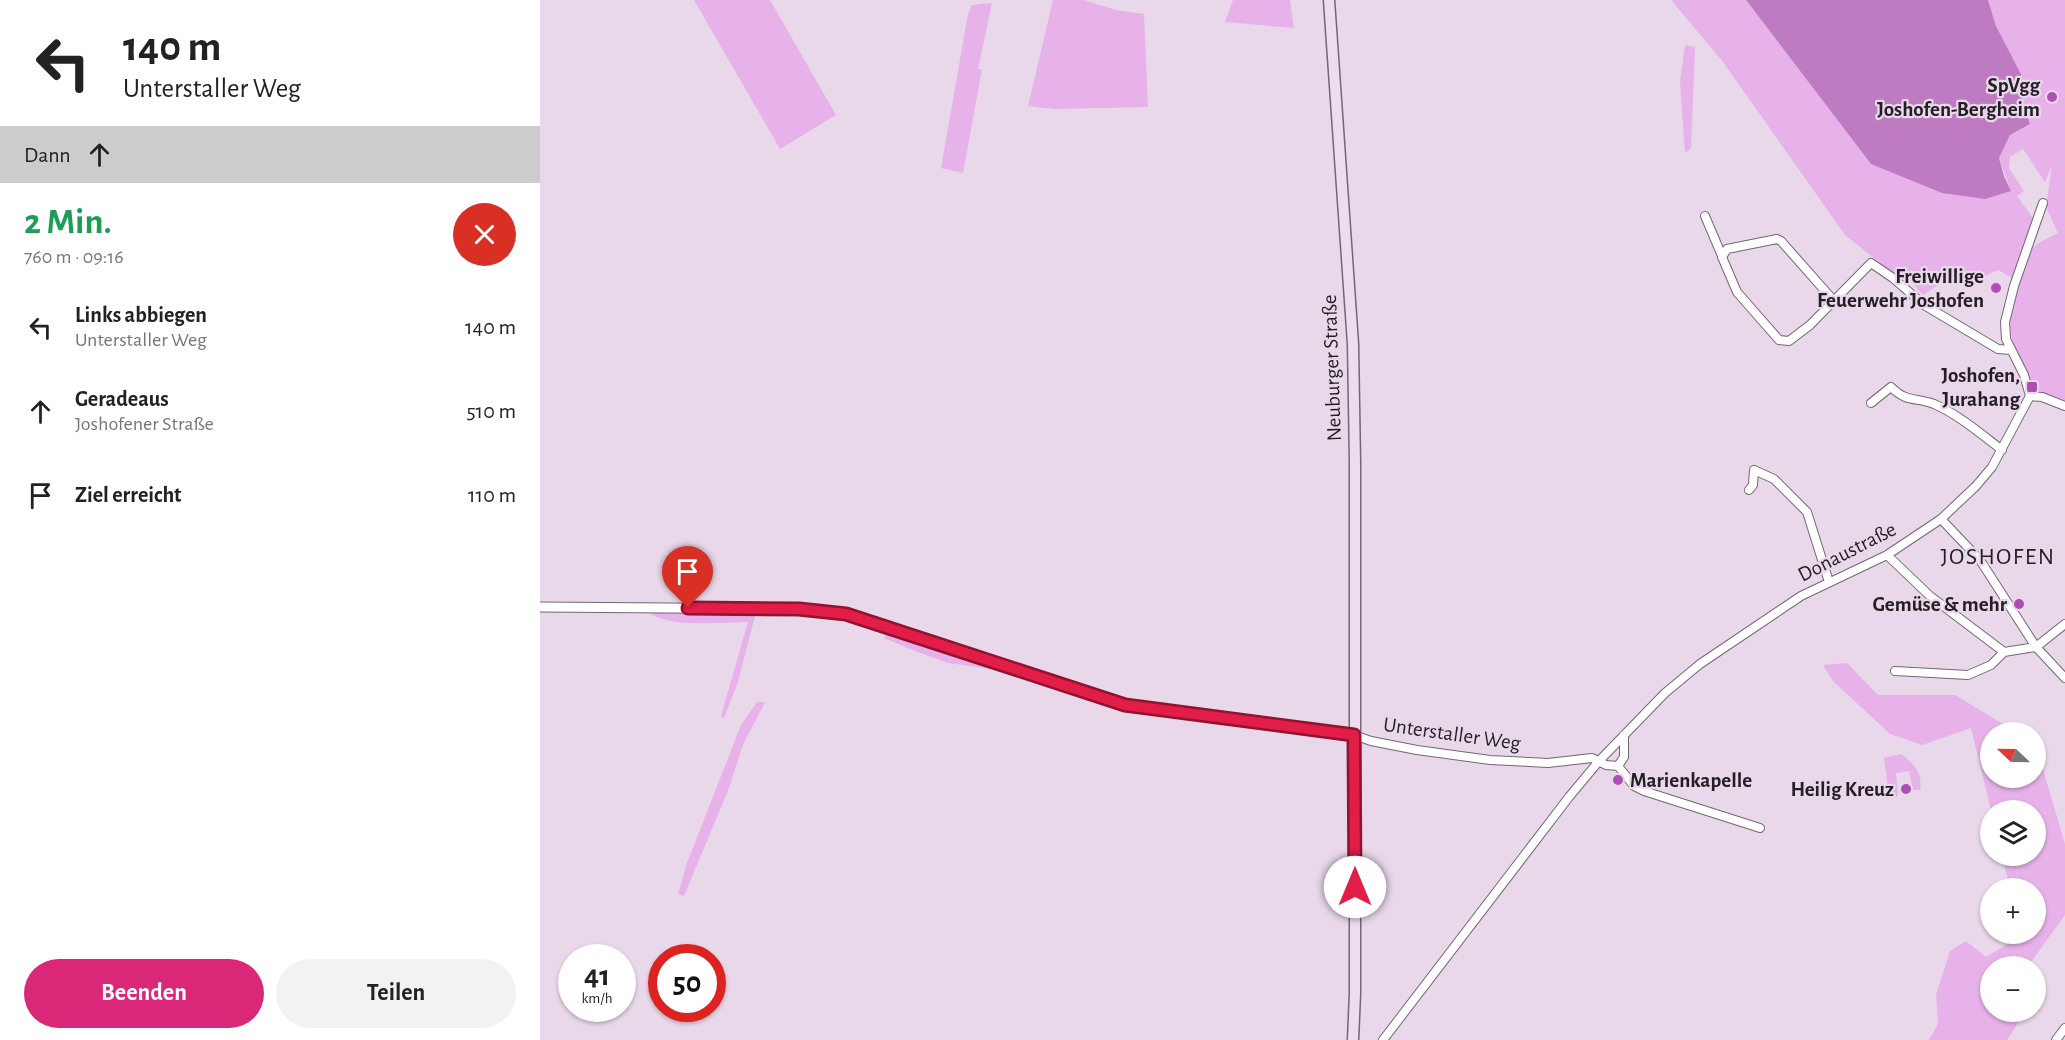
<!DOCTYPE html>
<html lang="de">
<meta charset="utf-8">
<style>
body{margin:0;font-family:"Alegreya Sans",sans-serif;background:#f2f2f2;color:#222;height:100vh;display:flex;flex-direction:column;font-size:22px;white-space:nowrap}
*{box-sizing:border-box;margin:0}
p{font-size:20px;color:#767676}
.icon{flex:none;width:33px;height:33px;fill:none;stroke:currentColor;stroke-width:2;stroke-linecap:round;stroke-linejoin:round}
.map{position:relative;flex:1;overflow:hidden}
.side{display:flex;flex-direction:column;background:#fff;width:540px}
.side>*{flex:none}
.top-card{background:#fff;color:#222;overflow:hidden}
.needle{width:39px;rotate:292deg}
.buttons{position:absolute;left:1440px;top:722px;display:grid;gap:12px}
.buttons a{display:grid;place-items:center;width:66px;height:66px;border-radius:50%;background:#fff;box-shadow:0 2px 4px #0004;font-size:30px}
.speed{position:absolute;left:18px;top:944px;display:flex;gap:12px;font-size:30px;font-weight:700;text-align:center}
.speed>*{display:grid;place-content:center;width:78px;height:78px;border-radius:50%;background:#fff;box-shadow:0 2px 4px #0004;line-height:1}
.speed small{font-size:15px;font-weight:400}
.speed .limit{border:9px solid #d22;background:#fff;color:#111}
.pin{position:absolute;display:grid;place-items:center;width:51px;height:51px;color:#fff;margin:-62px -26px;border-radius:50% 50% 50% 0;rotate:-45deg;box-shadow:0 0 6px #0007}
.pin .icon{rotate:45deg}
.me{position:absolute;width:66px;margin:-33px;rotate:0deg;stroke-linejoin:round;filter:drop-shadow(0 0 4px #0008)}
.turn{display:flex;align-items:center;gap:21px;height:126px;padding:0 24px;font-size:27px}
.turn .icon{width:78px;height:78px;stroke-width:2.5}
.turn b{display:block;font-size:42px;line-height:51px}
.then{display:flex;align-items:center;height:57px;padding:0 24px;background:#0003;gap:12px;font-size:22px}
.round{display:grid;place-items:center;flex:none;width:63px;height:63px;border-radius:32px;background:#f2f2f2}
.summary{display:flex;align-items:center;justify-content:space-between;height:102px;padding:0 24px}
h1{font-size:36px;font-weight:600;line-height:45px;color:#1e9e55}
.button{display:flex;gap:12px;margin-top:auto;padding:12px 24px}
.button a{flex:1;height:69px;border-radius:36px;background:#db2777;color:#fff;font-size:24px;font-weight:600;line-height:69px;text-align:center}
.button a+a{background:#f2f2f2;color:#222}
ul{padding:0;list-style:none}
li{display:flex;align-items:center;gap:18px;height:84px;padding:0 24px}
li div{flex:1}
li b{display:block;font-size:22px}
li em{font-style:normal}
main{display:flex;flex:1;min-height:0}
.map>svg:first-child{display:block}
.green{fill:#e6b2e9}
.water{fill:#be7bc2}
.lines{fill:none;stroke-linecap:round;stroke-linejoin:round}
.minor-casing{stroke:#756575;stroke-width:10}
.tertiary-casing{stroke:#756575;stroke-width:11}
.secondary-casing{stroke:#756575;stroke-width:13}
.minor{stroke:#fff;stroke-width:8}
.tertiary{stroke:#fff;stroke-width:9}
.secondary{stroke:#eedbef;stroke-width:10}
.route-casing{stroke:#92132f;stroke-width:15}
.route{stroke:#e11d48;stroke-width:10}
.poi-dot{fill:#ae4db4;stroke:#e9d8ea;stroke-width:2}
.labels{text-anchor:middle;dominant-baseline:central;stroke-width:4.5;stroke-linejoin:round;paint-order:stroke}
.poi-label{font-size:21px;font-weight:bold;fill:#241e25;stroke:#e9d8ea;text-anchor:end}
.street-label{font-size:21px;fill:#241e25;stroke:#e9d8ea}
.quarter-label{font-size:24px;letter-spacing:1.5px;fill:#241e25;stroke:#e9d8ea}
</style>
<main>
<section class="side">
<div class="top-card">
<div class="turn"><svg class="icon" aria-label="left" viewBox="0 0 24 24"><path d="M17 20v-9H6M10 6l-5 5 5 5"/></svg><div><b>140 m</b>Unterstaller Weg</div></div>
<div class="then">Dann<svg class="icon" aria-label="ahead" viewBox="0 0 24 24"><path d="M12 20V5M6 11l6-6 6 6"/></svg></div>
</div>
<div class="summary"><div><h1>2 Min.</h1><p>760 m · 09:16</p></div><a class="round" style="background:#d93025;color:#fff"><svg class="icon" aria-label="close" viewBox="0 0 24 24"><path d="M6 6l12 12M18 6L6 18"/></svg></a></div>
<ul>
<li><svg class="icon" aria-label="left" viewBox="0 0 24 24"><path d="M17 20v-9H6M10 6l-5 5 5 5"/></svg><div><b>Links abbiegen</b><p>Unterstaller Weg</p></div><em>140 m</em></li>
<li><svg class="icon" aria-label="ahead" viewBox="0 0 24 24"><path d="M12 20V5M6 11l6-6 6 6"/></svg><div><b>Geradeaus</b><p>Joshofener Straße</p></div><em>510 m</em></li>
<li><svg class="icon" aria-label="arrive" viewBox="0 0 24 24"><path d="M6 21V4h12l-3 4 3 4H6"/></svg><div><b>Ziel erreicht</b></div><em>110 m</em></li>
</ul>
<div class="button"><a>Beenden</a><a>Teilen</a></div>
</section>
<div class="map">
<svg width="1525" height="1040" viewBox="0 0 1525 1040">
<rect width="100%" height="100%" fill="#e9d8ea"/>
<path class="green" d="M154 0H230L296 115 240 149Z
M513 0H544L576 10 604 14 608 107 514 109 488 106Z
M693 0H750L754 28 685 22Z
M1131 0H1206L1331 164 1471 191 1459 158 1470 135 1490 124 1482 102 1481 74 1456 26 1448 0H1525V403L1495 390C1488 372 1476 354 1471 335 1465 315 1479 267 1491 250 1496 243 1510 237 1518 233L1506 207 1512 165 1505 182 1483 149 1470 157 1469 168 1484 191 1477 196 1493 218 1474 279 1458 270 1439 279 1418 272 1383 295 1365 275 1360 279 1305 235 1183 62Z
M452 3 438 69H442L423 173 401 168 428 14 432 5Z
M1145 45 1155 47 1151 148 1145 153 1140 82Z
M106 610 215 616 198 682 184 718 181 716 208 622C181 622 125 629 106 610Z
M348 631 454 666 466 671 408 663 372 650 344 638Z
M1307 663 1338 695H1415L1468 727 1473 732H1450V777H1496V754L1500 759 1525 844V915L1488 966H1450V1011H1486L1467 1040H1389L1398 1024 1396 995 1410 951 1426 941 1446 957 1481 936V933H1496V888H1470L1462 855H1496V810H1451L1431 728 1382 745 1350 734 1293 681 1283 665Z
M217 702H225L203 745 189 788 144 896 138 894 147 863 201 725Z
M1361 754C1374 763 1383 774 1380 790H1373L1369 771 1356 773 1358 796 1349 797 1344 758Z"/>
<path class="water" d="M1206 0H1448L1456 26 1481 74 1482 102 1490 124 1470 135 1459 158 1464 176 1471 191 1445 199 1402 193 1331 164Z"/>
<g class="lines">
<defs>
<path id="minor" d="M1165 216 1182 256
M1294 301 1241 241 1237 239 1187 249 1182 257 1197 292 1239 340 1249 341 1270 325 1331 263 1353 278 1384 305 1458 349 1471 350
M1490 396 1502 397 1525 406
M1331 403 1351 387C1367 403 1376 397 1394 404 1419 415 1441 434 1462 450
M1209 490 1213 485 1214 470 1234 479 1267 512 1289 582
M1401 519 1440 560 1496 647 1525 678
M1347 555 1390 596 1464 652 1496 647 1525 624
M1355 671 1428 675 1451 665 1464 652
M814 735 831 741 877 750 950 760 1008 763 1052 758 1066 765 1078 766 1094 786 1104 791 1220 828
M1078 766 1084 757V735
M843 1040 1029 797 1059 761 1125 693 1160 664 1261 596 1347 555 1401 519 1436 486 1452 467 1490 396 1484 375 1466 339 1465 322 1474 286 1503 203
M1516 1040 1525 1028"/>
<path id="tertiary" d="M0 607 259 609 306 614 585 705 814 735"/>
<path id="secondary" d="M789 0 813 344 815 464V993L813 1040"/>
</defs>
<use href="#minor" class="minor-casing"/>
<use href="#tertiary" class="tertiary-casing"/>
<use href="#secondary" class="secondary-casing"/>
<use href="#minor" class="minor"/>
<use href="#tertiary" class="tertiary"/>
<use href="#secondary" class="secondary"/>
</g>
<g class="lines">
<defs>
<path id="route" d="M148 608 259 609 306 614 585 705 814 735 815 887"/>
</defs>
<use href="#route" class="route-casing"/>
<use href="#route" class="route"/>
</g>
<g class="poi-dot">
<circle cx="1512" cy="97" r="6"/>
<circle cx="1456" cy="288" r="6"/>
<rect x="1486" y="381" width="12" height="12" rx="3"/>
<circle cx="1479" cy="604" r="6"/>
<circle cx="1078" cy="780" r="6"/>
<circle cx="1366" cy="789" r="6"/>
</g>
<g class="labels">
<g class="poi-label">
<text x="1500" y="85">SpVgg<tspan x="1500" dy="24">Joshofen-Bergheim</tspan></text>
<text x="1444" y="276">Freiwillige<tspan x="1444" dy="24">Feuerwehr Joshofen</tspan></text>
<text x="1480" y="375">Joshofen,<tspan x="1480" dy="24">Jurahang</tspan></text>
<text x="1467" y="604">Gemüse &amp; mehr</text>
<text x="1090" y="780" text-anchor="start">Marienkapelle</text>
<text x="1354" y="789">Heilig Kreuz</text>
</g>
<g class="street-label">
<text transform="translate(792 368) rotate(-92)">Neuburger Straße</text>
<text transform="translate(1307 552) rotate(-27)">Donaustraße</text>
<text transform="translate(912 734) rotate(8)">Unterstaller Weg</text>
</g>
<g class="quarter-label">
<text x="1458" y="557">JOSHOFEN</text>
</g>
</g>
</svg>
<div class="buttons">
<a><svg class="needle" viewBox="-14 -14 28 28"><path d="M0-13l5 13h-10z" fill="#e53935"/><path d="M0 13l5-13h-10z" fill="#767676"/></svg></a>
<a><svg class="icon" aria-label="layers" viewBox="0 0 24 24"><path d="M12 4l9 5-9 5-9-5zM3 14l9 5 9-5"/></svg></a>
<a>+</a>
<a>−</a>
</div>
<div class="speed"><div>41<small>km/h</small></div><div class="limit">50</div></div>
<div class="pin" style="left:148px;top:608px;background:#d93025"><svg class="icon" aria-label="arrive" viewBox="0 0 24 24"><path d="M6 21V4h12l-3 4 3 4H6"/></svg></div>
<svg class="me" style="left:815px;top:887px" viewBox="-20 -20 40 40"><circle r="19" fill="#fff"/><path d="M0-13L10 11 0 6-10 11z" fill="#e11d48"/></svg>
</div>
</main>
